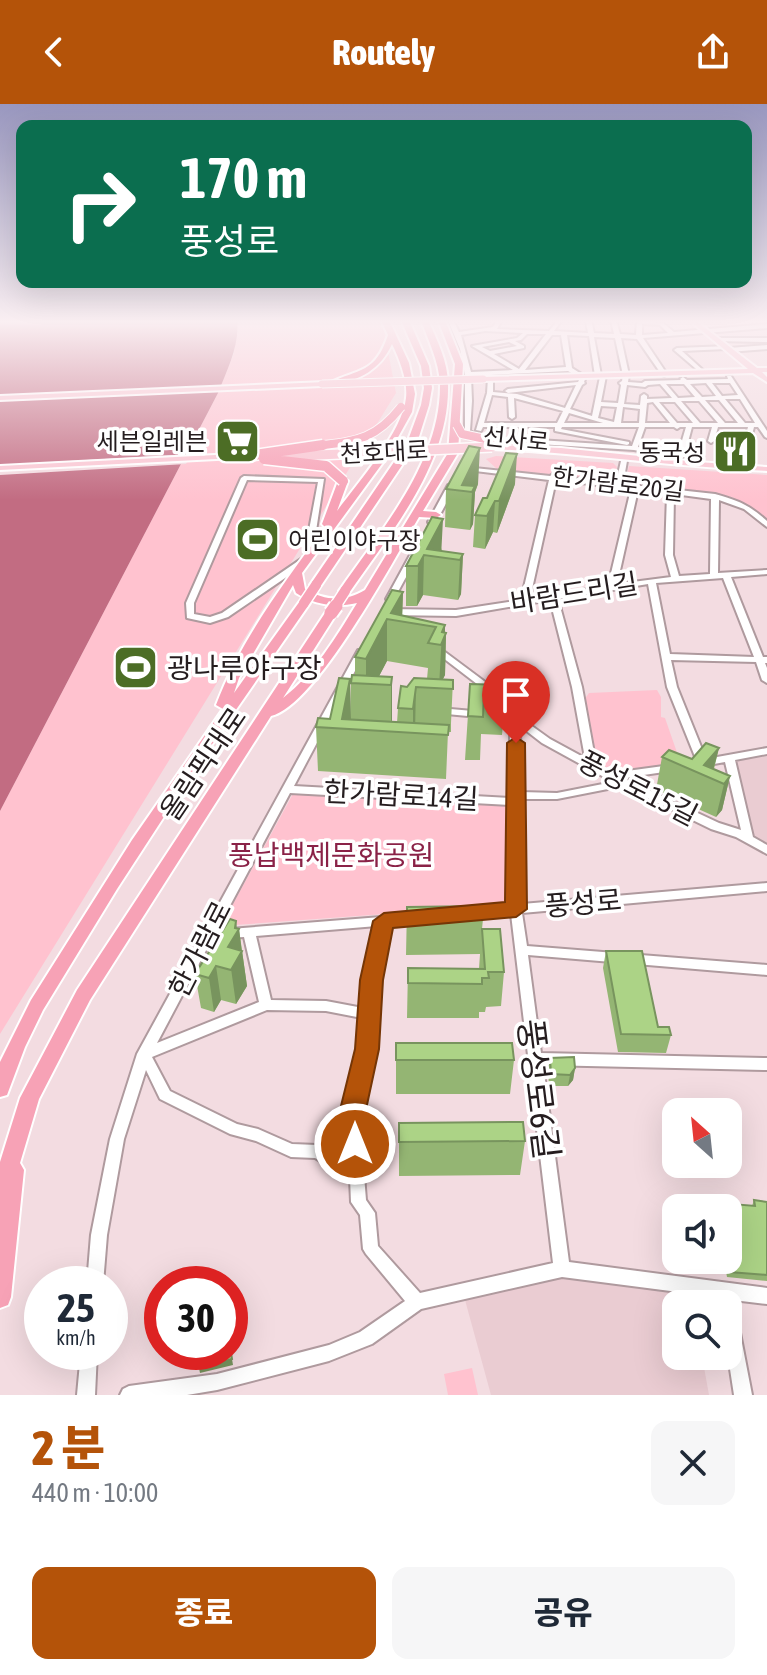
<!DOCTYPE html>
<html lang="ko">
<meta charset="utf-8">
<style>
body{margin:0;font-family:"Asap Condensed","Noto Sans KR",sans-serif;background:#f6f6f7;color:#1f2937;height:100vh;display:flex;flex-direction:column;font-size:30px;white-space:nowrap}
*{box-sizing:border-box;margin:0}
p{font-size:26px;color:#747a83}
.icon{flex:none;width:44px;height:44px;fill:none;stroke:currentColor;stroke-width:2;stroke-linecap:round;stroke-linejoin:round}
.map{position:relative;height:1291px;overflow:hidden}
.panel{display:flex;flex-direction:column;background:#fff;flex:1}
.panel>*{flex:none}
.guide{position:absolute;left:16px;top:16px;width:736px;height:168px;border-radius:16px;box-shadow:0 8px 32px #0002;background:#0b6e4f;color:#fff;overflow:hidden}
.needle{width:52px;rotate:333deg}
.tools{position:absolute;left:662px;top:994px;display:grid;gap:16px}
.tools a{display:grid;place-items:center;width:80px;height:80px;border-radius:16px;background:#fff;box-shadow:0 8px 32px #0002;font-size:40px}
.speed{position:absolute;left:24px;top:1162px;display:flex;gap:16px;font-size:40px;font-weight:700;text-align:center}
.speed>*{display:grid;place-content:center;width:104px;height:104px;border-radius:50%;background:#fff;box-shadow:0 8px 32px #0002;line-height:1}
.speed small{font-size:20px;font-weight:400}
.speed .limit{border:12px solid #d22;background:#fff;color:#111}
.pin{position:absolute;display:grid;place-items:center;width:68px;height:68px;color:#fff;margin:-82px -34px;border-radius:50% 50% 50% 0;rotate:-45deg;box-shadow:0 0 8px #0007}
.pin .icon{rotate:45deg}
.me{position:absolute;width:88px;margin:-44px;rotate:0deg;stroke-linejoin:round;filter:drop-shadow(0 0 6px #0008)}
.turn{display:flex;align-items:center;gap:28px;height:168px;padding:0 32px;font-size:36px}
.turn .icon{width:104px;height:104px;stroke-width:2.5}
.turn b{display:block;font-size:56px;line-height:68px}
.round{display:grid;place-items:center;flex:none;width:84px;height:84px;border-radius:16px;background:#f6f6f7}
.head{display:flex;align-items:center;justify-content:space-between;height:136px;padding:0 32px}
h1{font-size:48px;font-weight:800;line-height:60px;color:#b45309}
.cta{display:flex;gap:16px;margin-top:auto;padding:16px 32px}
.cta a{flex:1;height:92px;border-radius:16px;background:#b45309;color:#fff;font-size:32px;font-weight:800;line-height:92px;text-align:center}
.cta a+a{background:#f6f6f7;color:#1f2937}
header{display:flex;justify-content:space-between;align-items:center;height:104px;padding:0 32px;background:#b45309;color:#fff;font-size:36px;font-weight:800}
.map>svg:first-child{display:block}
.built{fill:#eaccd2}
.green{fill:#ffc2cf}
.water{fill:#c26c82}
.pier{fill:#f3dce1}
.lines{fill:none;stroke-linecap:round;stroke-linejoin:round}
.minor-casing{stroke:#af9a9e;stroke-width:4}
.major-casing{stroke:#fff;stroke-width:4}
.highway-casing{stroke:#fff;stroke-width:4}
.minor{fill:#fff;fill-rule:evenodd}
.major{fill:#fac7d3;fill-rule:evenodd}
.highway{fill:#f7a2b6;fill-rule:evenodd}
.major-bridge-far1-casing{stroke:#fff;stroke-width:9;stroke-linecap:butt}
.major-bridge-casing{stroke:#fff;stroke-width:12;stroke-linecap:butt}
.highway-bridge-far2-casing{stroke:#fff;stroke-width:10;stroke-linecap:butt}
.highway-bridge-far1-casing{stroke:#fff;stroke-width:13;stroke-linecap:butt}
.highway-bridge-casing{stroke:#fff;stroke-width:17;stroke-linecap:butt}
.major-bridge-far1{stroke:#fac7d3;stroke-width:7}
.major-bridge{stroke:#fac7d3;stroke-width:9}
.highway-bridge-far2{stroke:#f7a2b6;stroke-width:8}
.highway-bridge-far1{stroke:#f7a2b6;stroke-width:10}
.highway-bridge{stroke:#f7a2b6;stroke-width:13}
.wall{fill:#94b573;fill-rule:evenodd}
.shaded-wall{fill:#78945e}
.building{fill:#acd386;stroke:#78945e;stroke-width:2}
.route{fill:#b45309;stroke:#753606;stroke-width:2}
.labels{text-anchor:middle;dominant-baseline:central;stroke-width:7;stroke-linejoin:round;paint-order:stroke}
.far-street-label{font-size:24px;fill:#251d1f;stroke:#fff}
.far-poi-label{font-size:24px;fill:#251d1f;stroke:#fff;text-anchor:end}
.street-label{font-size:28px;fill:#251d1f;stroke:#fff}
.poi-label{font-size:28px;fill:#251d1f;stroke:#fff;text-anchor:start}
.park-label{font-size:28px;fill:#8a2247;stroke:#fff}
.near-street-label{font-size:34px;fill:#251d1f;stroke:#fff}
</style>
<header><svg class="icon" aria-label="back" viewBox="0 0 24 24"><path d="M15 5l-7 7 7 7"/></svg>Routely<svg class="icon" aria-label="share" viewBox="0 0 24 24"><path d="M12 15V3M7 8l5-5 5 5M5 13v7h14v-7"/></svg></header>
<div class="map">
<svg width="767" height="1291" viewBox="0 0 767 1291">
<rect width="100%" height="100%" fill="#f3dce1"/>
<path class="built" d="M767 652V743L753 735 735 657Z
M563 1173 721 1194 722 1200H676V1252H702L709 1291H491L465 1196Z"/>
<path class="green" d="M237 216H382L396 289 0 930V707L218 289 234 249Z
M496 352 613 359 617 363 613 378 497 365 486 355Z
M629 362 767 371V416L732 393 625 380Z
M657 586 661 593V613L665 614 681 660 612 670 594 661 584 596 589 589Z
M294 688 512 700 509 801 221 822Z
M472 1264 478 1291H448L444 1270Z"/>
<path class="water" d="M0 216H237C240 241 227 266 218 289L0 707Z"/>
<path class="pier" d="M191 350 186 360 0 371V361Z"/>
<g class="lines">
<defs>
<path id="minor" d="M448 216H453L459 228 493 223 497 216H502L497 225 549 227 558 216H562L554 227 588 229 586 216H591L594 229 614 230 611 216H616L620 230 636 231 637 216 663 219 674 228 767 220V224L643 234 667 270 664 272 662 271 637 235 621 234 629 271 628 278 642 279 645 277 681 276 680 275 683 273 687 276 728 275 727 272H731L767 327V334L765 333 758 323H754L745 358 742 360 739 358 748 323H718L714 337 711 339 708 337 712 323H692L684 353 681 355 634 346 523 339 520 337 523 335 632 342 639 323H562L561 325 629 338V340L627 341 555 327V323H483L481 327 476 326 487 289 488 274 493 275V288L517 290 565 304 576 281 508 289 505 287 508 285 578 278 580 274 568 267 471 272 472 297 470 327 479 331 476 333 465 329V270L460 245ZM642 220 660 221 668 229 642 231ZM485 227 523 229 517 234 472 242 513 266 471 268 461 231ZM527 230H546L519 265 494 250 524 244V242L515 237 521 236ZM552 231H561L566 263 525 266ZM567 231 589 232 595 272 600 273 592 312 570 305 582 281 585 279 584 278 586 273 572 264ZM594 233 615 234 623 271 622 277 619 279 621 281 618 299 601 298 606 272 601 271ZM509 238 517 242 490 247 482 243ZM706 279 716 292 702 293 690 280ZM712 279H730L738 291 722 292ZM660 280 672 294 647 295V292L644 290 641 292 640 301 624 300 627 281 645 283 648 281ZM666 280H684L695 293 678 294ZM492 291 508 293 509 313 512 315 515 313 514 294 563 307 557 319H484ZM725 295H740L755 319H745ZM705 296H719L738 319H725ZM681 297H699L718 319H700ZM653 298 670 319H645L647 299ZM659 298H675L693 319H677ZM601 302 617 303 614 318 598 314ZM623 303 640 305 639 319H621ZM569 309 603 319H564ZM645 323H674L677 325 680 323H686L678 350 638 343Z
M718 234H767V238L716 237V235Z
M767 241V245L729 248 726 246 729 244Z
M728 242 729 243 726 245 682 247 704 267 705 268 702 270 674 246 677 244Z
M624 355 627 357 623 380 715 390C739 397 748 400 767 417V423L744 405 719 396 718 469 767 466V470L731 473 763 553H767V559H765L767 564V579L762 576 756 558 671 556 677 583 706 655 767 644V650L735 656 753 733 767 741V750L736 733 711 725 623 682 557 695H521L522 800 767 779V787L522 809 527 842 767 861V871L528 851 541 949 767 954V966L543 961 569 1158 767 1184V1200L733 1196V1202L736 1208 752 1291H734L728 1252V1200H718L717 1193 562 1173 421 1205 372 1240 329 1257 217 1286 187 1291H120L123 1285 129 1282 217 1270 329 1241 360 1228 405 1197 366 1150 363 1145 360 1111 351 1098 350 1074 315 1054 291 1053 256 1037 230 1030 160 995 146 966 124 1035 107 1131 103 1180H87L91 1131 110 1035 137 950 358 546H364L365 548 294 682 510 694V616L436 609 434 607 436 605 439 604 507 610 494 593 434 547 433 545 434 543 437 542 500 589 518 612 550 635 585 654 572 583 550 496 456 512 388 511 384 508 388 505 456 506 521 496 549 376 467 366 464 364 465 363 550 372 553 370 556 372 616 379 621 357ZM556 376 631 385 608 482 530 494ZM638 386 667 390 665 451 671 473 617 480ZM674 390 711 395 710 470 679 472 673 451ZM723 474 754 553 670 550 656 479ZM648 480 667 583 698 660 703 662 725 658 741 726 719 719 623 674 671 667 675 666 676 664 675 662 671 661 612 669 596 660 582 583 558 495ZM520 622 542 639 613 678 557 689 521 688ZM290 689 510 701V801L470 805 466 806 464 809 466 812 470 813 511 810 553 1159 420 1189 378 1142 375 1109 366 1096 359 1010 374 945 377 876 389 821 419 818 423 817 425 814 423 811 419 810 217 826ZM377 822 365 876 363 904 326 897 271 896 256 832ZM244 833 259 898 157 939 212 835ZM267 906 326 907 362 914 360 945 345 1010 349 1058 317 1041 292 1040 258 1025 237 1020 170 987 152 953Z
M244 372 324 375 312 453 310 457 228 513 210 519 187 514 186 499 241 374ZM247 376 318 378 304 453 222 509 210 513 194 510V499Z
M448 381 455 383 436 418 432 420H429L428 418Z
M410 451H416L417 453 394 495 390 498 387 497 386 495Z
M81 1248H97L95 1291H77Z"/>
<path id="major" d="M689 216H695L757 264H767V268H762L767 273V278L753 269 483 277 479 275 483 273 748 265Z
M325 278V282H322L0 296V292Z
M489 341 561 344 698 358 767 363V367C675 363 584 349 492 345H489Z
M254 349 258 351 257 353 0 366V362Z"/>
<path id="highway" d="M381 216H389L409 259 415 290 412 308 387 353 302 469 305 485C325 497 345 498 365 486L448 349 455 260 438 216H445L463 260 458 349 423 407 436 408 441 411 436 414 419 413C394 455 316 602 271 612L90 896 39 995 20 1059 24 1066 11 1193 8 1201 0 1204V1058L20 994 77 886 325 509 331 505 337 509 283 594C314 570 337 532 357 499 335 504 315 501 296 489L293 481 239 574 234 589 300 497 304 495 310 499 197 662 117 785 43 906 25 943 7 991 0 993V958L31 896 132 736 223 605 216 601C241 535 284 479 325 423L322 420 338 377 343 374 348 377 337 407C357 380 403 327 406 294 408 278 400 256 392 240 380 266 360 276 333 281L329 279C360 264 375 270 388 231Z
M401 216H409L429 262 432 284 429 301 417 339 320 483H312L310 481 407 339 421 301 424 284 421 262Z
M421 216H428C437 236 448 258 448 280 450 359 391 428 349 489H341L339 487C381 426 441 358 440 280 439 257 428 236 421 216Z
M490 333 535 338 540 341 535 344 487 338V334Z"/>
</defs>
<use href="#minor" class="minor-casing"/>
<use href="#major" class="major-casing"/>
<use href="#highway" class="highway-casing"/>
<use href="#minor" class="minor"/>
<use href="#major" class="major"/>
<use href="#highway" class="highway"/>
<defs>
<path id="major-bridge-far1" d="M322 280 483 275
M486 343H492"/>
<path id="major-bridge" d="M275 353 492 343"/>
<path id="highway-bridge-far2" d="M457 321 462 330 490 336
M309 343C352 337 373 339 401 303"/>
<path id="highway-bridge-far1" d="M254 351 323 341
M264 355 326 362 343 377
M304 499 316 481
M334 504 345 487"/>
<path id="highway-bridge" d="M331 509 336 502"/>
</defs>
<use href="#major-bridge-far1" class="major-bridge-far1-casing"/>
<use href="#major-bridge" class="major-bridge-casing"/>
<use href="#highway-bridge-far2" class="highway-bridge-far2-casing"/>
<use href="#highway-bridge-far1" class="highway-bridge-far1-casing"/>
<use href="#highway-bridge" class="highway-bridge-casing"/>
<use href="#major-bridge-far1" class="major-bridge-far1"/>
<use href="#major-bridge" class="major-bridge"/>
<use href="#highway-bridge-far2" class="highway-bridge-far2"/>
<use href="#highway-bridge-far1" class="highway-bridge-far1"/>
<use href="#highway-bridge" class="highway-bridge"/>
</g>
<path class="wall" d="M478 380 475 388 473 420 470 426 445 423 446 385Z
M515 380 497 429 493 428 485 445 473 443 475 411 487 394Z
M432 413 442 447 463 450 461 490 458 496 423 491 417 502H406V462Z
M403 488 402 512 445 521V528L446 529 445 571 442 576H453L451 619V628H448L446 675 318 667 316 623 330 615 350 575 351 616V579L355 571V553ZM387 557 428 564 427 575 407 583 398 604 397 619 391 618 392 573 379 572Z
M470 580 506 588 502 631 481 630 480 656H465Z
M719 644 714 665 730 672 722 706 716 713 656 686 662 653 692 655Z
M407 803 483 815 482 825 504 868 501 902 486 903 485 908H479V914H407L408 864 479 865 480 850 406 851Z
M237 824 239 825 247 882 236 900 221 896 214 908 201 904 195 870Z
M606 847 658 923 671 931 666 949 618 948 603 864Z
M396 939 514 956 510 990H396Z
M550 954 575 964 573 976 568 982H549L548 965Z
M399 1019 525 1037 520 1071 399 1072Z
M754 1096 767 1098V1177L727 1173 724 1156H728V1104H718L720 1099 752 1102Z"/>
<path class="shaded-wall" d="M480 344 478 380 475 388 473 420 470 426 472 388 462 381Z
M517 350 515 380 497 429 499 397Z
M495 397 493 428 485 445 487 412Z
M443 415 441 453 427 445Z
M463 450 461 490 458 496 460 456Z
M424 451 423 491 417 502 418 462Z
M403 488 402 518 391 509Z
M387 515V557L375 580 366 579V555Z
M445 521V533L446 529 445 571 439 583 442 528Z
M392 573V616L391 624V581Z
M350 575 351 618 342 615Z
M416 583 415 629H413V605Z
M719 644 711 674 704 661Z
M730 672 722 706 716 713 724 680Z
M236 817 237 827 239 825 242 849V847L247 882 236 900 228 843 235 824Z
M216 862 221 896 214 908 209 874Z
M575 964 573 976 568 982 570 971Z
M232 1255 233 1261 200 1269 199 1264Z"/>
<path class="building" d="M469 342 480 344 462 381 475 382 472 388 446 385Z
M506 349 517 350 499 397H495L487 412 475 411 483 394H487Z
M432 413 443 415 427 445 463 450 460 456 424 451 418 462H406Z
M392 486 403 488 391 509 445 521 442 528 446 529 441 541 428 539 436 523 387 515 366 555 355 553Z
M352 571 392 573 391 581 351 579Z
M339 574 350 575 342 615 449 621 448 631 316 623 318 614 330 615Z
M414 574 453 576V585L416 583 413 605 398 604 401 582 407 583Z
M470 580 506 581V588L484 587 483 613 468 612Z
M706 639 719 644 704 661 730 672 724 680 662 653 669 646 692 655Z
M481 802 483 815 407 817V803Z
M230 815 236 817 235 824 239 825 228 843 242 847 231 866 216 862 209 874 195 870Z
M482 825H500L504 868H488L489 874H482V880L408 879V864L485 865Z
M606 847H642L658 923H669L671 931 621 930Z
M396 939H512L514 956H396Z
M574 953 575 964 570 971 551 970 550 954Z
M523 1018 525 1037 399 1038V1019Z
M754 1096 767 1098V1171L729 1168 727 1156 728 1104H720V1099L755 1102Z
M231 1249 232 1255 199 1264V1257Z"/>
<linearGradient id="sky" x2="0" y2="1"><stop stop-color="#9997bf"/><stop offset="0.55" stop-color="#faeff2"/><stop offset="1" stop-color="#faeff2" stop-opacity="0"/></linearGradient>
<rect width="767" height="396" fill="url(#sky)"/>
<path class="route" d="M516 633 525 639 527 805 516 813 393 824 383 876 379 945 365 1010 368 1040 364 1048 355 1052 345 1048 339 1010 355 945 360 876 373 817 384 809 505 798 507 639Z"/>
<defs>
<symbol id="supermarket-square" viewBox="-11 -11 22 22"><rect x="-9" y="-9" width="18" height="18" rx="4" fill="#4c6d25" stroke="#fff"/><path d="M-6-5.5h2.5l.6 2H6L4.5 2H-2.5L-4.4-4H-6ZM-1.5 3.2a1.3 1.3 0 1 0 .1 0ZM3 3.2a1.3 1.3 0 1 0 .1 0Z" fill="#fff"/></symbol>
<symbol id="restaurant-square" viewBox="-11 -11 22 22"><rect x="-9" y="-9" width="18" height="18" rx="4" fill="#4c6d25" stroke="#fff"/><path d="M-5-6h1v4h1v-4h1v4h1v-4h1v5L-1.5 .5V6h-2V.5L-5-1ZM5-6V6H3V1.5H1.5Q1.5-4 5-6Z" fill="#fff"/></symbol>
<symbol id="stadium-square" viewBox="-11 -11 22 22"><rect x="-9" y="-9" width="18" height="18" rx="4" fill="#4c6d25" stroke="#fff"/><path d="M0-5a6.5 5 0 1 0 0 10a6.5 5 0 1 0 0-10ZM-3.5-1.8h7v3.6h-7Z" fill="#fff"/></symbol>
</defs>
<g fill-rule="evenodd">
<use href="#supermarket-square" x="212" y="312" width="51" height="51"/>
<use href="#restaurant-square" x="710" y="322" width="51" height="51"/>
<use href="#stadium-square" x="232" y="410" width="51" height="51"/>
<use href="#stadium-square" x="110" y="538" width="51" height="51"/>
</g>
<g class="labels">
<g class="far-street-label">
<text transform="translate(516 335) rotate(6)">선사로</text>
<text transform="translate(384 348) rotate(-3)">천호대로</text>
<text transform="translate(618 380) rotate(7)">한가람로20길</text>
</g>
<g class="far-poi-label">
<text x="207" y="337">세븐일레븐</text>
<text x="705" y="348">동국성</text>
<text x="288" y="436" text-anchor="start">어린이야구장</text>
</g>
<g class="street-label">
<text transform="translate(574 489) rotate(-9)">바람드리길</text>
<text transform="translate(203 660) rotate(-56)">올림픽대로</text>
<text transform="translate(638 684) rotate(27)">풍성로15길</text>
<text transform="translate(401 691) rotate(3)">한가람로14길</text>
<text transform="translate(583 799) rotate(-5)">풍성로</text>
<text transform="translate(200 845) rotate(-63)">한가람로</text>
</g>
<g class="poi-label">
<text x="167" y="564">광나루야구장</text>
</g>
<g class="park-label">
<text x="331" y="751">풍납백제문화공원</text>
</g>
<g class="near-street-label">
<text transform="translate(539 985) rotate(83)">풍성로6길</text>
</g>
</g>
</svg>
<div class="tools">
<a><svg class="needle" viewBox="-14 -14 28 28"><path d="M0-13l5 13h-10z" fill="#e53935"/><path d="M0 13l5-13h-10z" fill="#747a83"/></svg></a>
<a><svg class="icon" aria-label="sound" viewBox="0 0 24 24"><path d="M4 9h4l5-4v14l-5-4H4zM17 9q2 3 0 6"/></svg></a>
<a><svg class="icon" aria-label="search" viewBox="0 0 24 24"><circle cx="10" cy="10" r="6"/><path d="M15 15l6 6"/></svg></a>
</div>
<div class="speed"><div>25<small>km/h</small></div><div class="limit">30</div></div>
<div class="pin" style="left:516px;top:639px;background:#d93025"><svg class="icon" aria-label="arrive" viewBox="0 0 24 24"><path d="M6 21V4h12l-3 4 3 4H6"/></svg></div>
<svg class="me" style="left:355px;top:1040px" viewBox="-20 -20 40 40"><circle r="17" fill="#b45309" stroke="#fff" stroke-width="3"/><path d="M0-11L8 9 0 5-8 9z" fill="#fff"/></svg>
<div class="guide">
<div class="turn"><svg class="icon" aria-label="right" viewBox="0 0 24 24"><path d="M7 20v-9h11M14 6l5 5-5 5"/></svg><div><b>170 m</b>풍성로</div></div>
</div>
</div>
<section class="panel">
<div class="head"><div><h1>2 분</h1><p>440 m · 10:00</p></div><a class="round"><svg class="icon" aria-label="close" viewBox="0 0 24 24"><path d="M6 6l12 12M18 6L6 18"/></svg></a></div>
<div class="cta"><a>종료</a><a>공유</a></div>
</section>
